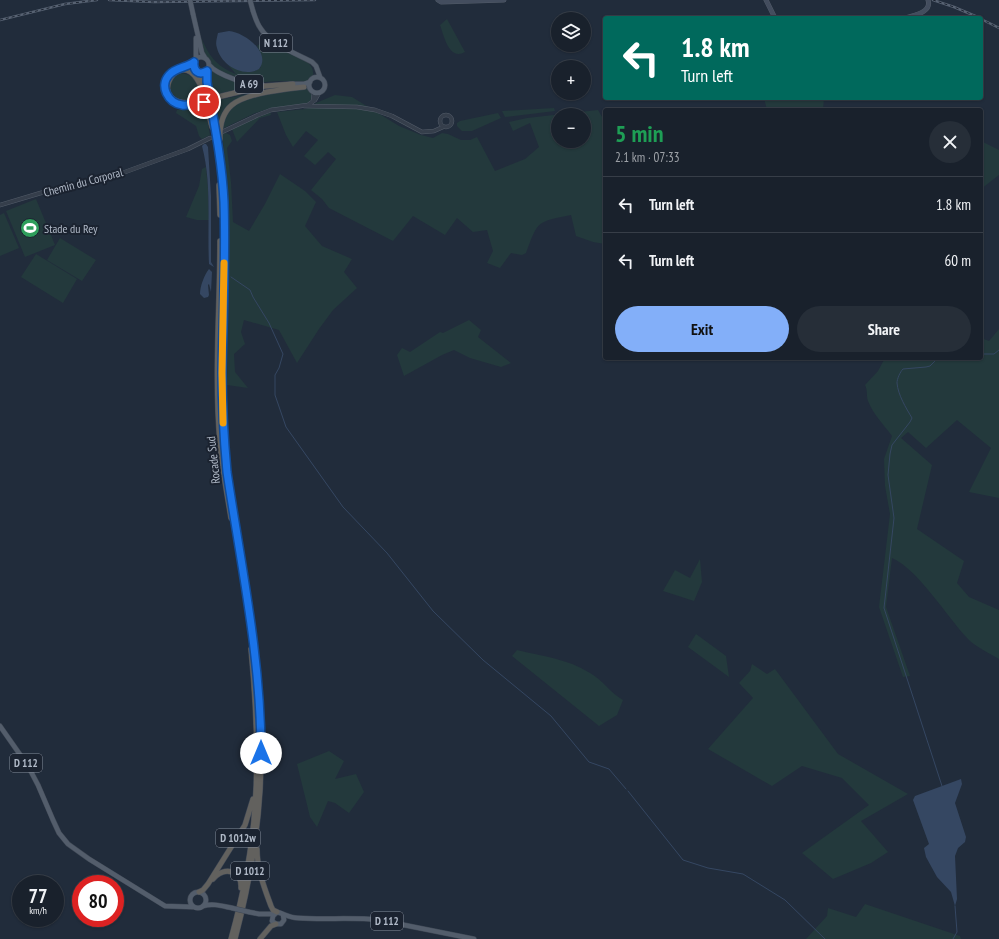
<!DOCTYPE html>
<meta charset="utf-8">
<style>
body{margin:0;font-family:"PT Sans Narrow",sans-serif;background:#262e38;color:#f1f3f6;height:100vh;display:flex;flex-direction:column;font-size:15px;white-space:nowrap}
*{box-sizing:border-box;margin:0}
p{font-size:13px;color:#9fa3a9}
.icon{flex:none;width:22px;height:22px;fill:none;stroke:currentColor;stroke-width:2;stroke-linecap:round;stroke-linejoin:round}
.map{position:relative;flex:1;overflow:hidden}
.sheet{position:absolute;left:603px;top:108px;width:380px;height:252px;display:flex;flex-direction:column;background:#19212c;border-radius:4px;box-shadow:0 1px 3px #0004,0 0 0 1px #373e48}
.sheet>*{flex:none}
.guide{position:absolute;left:603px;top:16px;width:380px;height:84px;border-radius:4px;box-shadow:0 1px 3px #0004,0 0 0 1px #373e48;background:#00695c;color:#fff;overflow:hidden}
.buttons{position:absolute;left:551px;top:12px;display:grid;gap:8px}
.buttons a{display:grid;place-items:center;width:40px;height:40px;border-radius:50%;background:#19212c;box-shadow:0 1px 3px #0004,0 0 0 1px #373e48;font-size:20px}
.speed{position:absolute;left:12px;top:875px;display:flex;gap:8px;font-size:20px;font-weight:700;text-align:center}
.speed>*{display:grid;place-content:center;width:52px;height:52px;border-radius:50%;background:#19212c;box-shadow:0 1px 3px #0004,0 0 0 1px #373e48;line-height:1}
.speed small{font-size:10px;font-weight:400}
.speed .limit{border:6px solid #d22;background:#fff;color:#111}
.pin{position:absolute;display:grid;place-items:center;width:34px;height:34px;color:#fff;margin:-17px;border:2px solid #fff;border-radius:50%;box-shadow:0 1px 4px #0007}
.me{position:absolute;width:44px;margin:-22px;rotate:0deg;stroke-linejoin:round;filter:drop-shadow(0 0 3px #0008)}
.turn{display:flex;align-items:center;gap:14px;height:84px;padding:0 12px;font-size:18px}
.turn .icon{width:52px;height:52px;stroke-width:2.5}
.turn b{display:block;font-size:28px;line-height:34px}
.round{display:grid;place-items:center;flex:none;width:42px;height:42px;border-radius:21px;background:#262e38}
.overview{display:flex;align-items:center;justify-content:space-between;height:68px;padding:0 12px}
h1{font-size:24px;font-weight:700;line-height:30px;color:#1e9e55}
.primary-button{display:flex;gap:8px;margin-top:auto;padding:8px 12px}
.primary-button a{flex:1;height:46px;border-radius:24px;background:#83aff9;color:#111;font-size:16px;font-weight:700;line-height:46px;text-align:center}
.primary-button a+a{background:#262e38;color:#f1f3f6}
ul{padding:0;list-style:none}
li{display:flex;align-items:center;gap:12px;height:56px;padding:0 12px;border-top:1px solid #373e48}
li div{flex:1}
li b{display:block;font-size:15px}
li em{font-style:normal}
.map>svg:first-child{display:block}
.green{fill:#23393c;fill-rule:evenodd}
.water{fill:#354762}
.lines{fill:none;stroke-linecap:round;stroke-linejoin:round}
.stream{stroke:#354762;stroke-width:1}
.tertiary-casing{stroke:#535c69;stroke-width:4.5}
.secondary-casing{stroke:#535c69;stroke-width:5}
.primary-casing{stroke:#3e4754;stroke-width:5.5}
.trunk-casing{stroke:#404956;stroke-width:6}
.tertiary{stroke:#353e4b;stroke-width:3.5}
.secondary{stroke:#434d5e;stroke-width:4}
.primary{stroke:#535d6b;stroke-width:4.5}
.trunk{stroke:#62615e;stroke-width:5}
.rail-casing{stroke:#576272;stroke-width:2.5}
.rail{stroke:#1b2330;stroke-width:1;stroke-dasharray:3;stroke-linecap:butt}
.primary-bridge-casing{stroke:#3e4754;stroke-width:5.5;stroke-linecap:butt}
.trunk-bridge-casing{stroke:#404956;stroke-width:6;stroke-linecap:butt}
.primary-bridge{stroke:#535d6b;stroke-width:4.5}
.trunk-bridge{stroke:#62615e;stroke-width:5}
.route-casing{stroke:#114b97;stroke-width:10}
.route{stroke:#1a73e8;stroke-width:7}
.slow{stroke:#f59e0b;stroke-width:7}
.labels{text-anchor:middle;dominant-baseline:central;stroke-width:4;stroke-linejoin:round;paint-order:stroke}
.shield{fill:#1b2330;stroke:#838c9a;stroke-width:1}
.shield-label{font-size:11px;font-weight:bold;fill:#b0b9c7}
.street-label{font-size:12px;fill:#b0b9c7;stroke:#1b2330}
.poi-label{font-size:12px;fill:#b0b9c7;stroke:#1b2330;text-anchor:start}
</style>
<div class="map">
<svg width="999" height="939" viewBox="0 0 999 939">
<rect width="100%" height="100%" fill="#212c3b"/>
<path class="green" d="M447 19 465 52C449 61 444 36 440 25Z
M201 37C209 56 216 66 236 74L228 65C238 70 251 76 261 67L260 52 257 46 265 40 276 47 280 46C291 53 316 60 313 76L306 82 280 81 252 83 215 69 211 64 210 60 205 55Z
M210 69 250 85 249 87 213 95 208 76Z
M179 73C196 74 198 83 203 98 197 99 190 101 184 100 166 99 166 81 179 73Z
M271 89 240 98 218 122 214 101Z
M305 89H308L312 96 310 101 308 103 272 108 255 113 222 129C223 120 228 111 235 105 248 95 288 90 305 89Z
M335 95 352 97 399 126 421 135 433 138 442 133 448 134 461 140H470L477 137 495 171 525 159 539 147 530 123 513 131 509 122 527 118 598 110 605 122V244L593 242 576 236 571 215C537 222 538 220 526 253L522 255 511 253 500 268 487 263 493 251 487 230 473 232 457 218 445 235 413 216 393 241 329 208 322 199 311 190 336 159 328 152 315 165 304 156 318 140 306 131 293 147 286 135 277 112 305 109 311 107 316 103ZM558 115H584V141H558Z
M764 98H824L823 110H767Z
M205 108 210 135 202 139 199 136 196 126 176 113 177 110H190Z
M554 108 555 111 505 117 502 111Z
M270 112 271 115 260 118 237 142 232 129 264 114Z
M498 113 501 118 472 131H462L457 126V123L460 121Z
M226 133 230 135 232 141 227 148 231 182 233 222 249 231 265 204 280 174 305 191 316 202 305 226 322 246 352 259 344 272 357 288 333 310 319 329 297 363 279 330 244 320 241 332 245 344 234 354 235 372 248 388 227 385 228 190 222 134Z
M981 141 999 150V175L981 189Z
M206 167 208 188 209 220H197L186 217 199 186 202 169Z
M36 199 55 245 25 257 6 211Z
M4 213 19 248 0 256V215Z
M60 238 96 260 82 281 47 260Z
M36 254 77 279 63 303 21 277Z
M469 320 481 330 478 337 511 363 501 367 470 358 454 350 442 355 404 376 397 355 402 348 410 352 440 332 443 333Z
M999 329V498L969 492 991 448 957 420 926 448 908 432 901 438 932 465 917 529 964 561 957 583 969 597 999 610V659C989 653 976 647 968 639 947 617 918 569 892 558L886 607 910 676 903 677 879 607 890 514 885 486 884 459 892 436C884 425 873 414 868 401 866 395 868 391 865 385L878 371 885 358H981V338L989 341Z
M700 559 702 582 694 601 663 591 675 570 690 578Z
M696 634 726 656 729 677 688 647Z
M517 650C542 656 568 659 590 673 603 680 610 693 623 700L617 715 599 726 512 656Z
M752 664 767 674 775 669 838 754 908 794 861 821 888 852 871 863 833 879 802 853 869 805 842 778 802 766 772 786 708 749 753 698 739 683 750 671Z
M329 751 344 761 335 779 356 774 364 792 349 813 335 803 328 801 317 827 310 817 297 764Z
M865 904 960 936 961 939H806L827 916 828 908 856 917Z"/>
<path class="water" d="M229 31C244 32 272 53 259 69 243 78 221 65 217 48 215 43 217 38 218 33Z
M204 144H206L208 147 211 196V262L214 267 209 264C207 225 212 183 202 146Z
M209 269 212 272 211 292 209 284 208 285 209 295 208 297 204 298 200 294C200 287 204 275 209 269Z
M961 779 962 784 955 803 966 837 965 842 958 848 955 856 957 899 955 906 951 892 937 877 926 857 924 848 929 844 913 800 915 796Z"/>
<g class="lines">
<path class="stream" d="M231 277 250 290 253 297 269 323 283 354 279 368 275 375V395L286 427 343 507 387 553 433 611 483 660 551 716 589 762 609 769 626 789
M981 354H994L999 350
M938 358 930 366 926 367 903 369C900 372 897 379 897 383 898 395 906 408 912 418L910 422 892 445 890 454 888 475 894 518 884 608 942 786
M628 791 683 860 708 868 743 874 785 900 825 939
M953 939 957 932 955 906"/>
<defs>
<path id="tertiary" d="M313 101 314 92
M304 106 357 107 375 110 392 116 422 132 434 131 443 127
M440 121a6 6 0 1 1 12 0a6 6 0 1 1-12 0Z
M222 132 258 115 271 110 308 105 315 100 319 93
M0 205 44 192 106 179 188 149 210 138"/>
<path id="secondary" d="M438 0 441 2 504 0
M766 0 775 18
M906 18C915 15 932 12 928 0"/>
<path id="primary" d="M253 11C255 17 257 24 261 29 270 44 297 54 312 62L316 66 320 77
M193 14 202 53 205 58
M193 65a8 8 0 1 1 16 0a8 8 0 1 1-16 0Z
M196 60V38
M194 62C186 68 175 67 169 75 160 86 168 102 180 104 186 106 191 104 196 103
M209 65C217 75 250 86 263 85
M309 85a8 8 0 1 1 16 0a8 8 0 1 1-16 0Z
M290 84H304L310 82
M0 726 28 766 38 785 53 820 59 833 68 844 89 859 165 906 193 907
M190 900a8 8 0 1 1 16 0a8 8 0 1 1-16 0Z
M203 906C213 903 222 906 232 908
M249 912 259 914H273
M283 915 284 920 281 924H276L272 921 273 916 277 912C285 914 289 918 298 918 325 920 352 917 379 920L474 939"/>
<path id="trunk" d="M207 71 206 76 209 92
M199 73 204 85
M203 93C202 88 200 83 197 79 176 47 143 110 197 102L251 89 265 86 293 84
M212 107C216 127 219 147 221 167 224 191 223 214 224 237 225 316 219 394 227 472 233 513 239 553 246 594 255 651 263 708 261 766 260 825 250 882 235 939
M207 108 212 127
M220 139C219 105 237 98 267 92 279 90 291 88 304 87
M219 185 220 215
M220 241C220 308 214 376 220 443 222 468 227 493 231 518
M257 849C257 869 264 887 271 906L273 910 277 912
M213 879C224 866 242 870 241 888
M199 892 203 890 208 884 245 825 253 799
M231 939C243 896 252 851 255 807 259 754 256 701 251 649
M260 939 271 926 276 924"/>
</defs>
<use href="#tertiary" class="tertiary-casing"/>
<use href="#secondary" class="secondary-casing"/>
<use href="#primary" class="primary-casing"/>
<use href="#trunk" class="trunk-casing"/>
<use href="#tertiary" class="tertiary"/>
<use href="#secondary" class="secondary"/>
<use href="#primary" class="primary"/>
<use href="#trunk" class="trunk"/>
<defs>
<path id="rail" d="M109 0 154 2 315 0
M933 0 954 7 980 18
M981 19 999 28
M0 20 65 4 97 0"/>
</defs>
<use href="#rail" class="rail-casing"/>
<use href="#rail" class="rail"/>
<defs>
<path id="primary-bridge" d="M190 0 193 14
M250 0 253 11
M232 908 249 912"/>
<path id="trunk-bridge" d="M209 92 212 107
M203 93 207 108"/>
</defs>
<use href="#primary-bridge" class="primary-bridge-casing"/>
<use href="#trunk-bridge" class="trunk-bridge-casing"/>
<use href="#primary-bridge" class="primary-bridge"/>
<use href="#trunk-bridge" class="trunk-bridge"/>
</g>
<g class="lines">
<defs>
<path id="route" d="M204 102C197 103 189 106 182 105 168 103 159 86 169 75 176 67 186 68 194 62 193 71 199 76 207 71V82C214 122 222 161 224 202 226 258 223 315 222 372 222 405 224 439 227 472 241 565 261 658 261 753"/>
</defs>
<use href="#route" class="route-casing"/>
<use href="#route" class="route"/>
<path class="slow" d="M223 423 222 373 224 263"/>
</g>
<defs>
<symbol id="stadium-disc" viewBox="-11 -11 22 22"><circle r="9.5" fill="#2e9e5b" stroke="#1b2330"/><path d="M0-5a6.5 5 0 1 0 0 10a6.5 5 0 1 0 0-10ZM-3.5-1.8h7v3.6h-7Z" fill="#fff"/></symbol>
</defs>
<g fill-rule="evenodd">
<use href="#stadium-disc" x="19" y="217" width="22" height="22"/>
</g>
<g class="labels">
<g class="shield">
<rect x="260" y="34" width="32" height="18" rx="3"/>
<rect x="235" y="75" width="28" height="18" rx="3"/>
<rect x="10" y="754" width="32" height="18" rx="3"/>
<rect x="216" y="829" width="44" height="18" rx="3"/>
<rect x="231" y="862" width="38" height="18" rx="3"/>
<rect x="371" y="912" width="32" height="18" rx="3"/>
</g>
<g class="shield-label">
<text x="276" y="43">N 112</text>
<text x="249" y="84">A 69</text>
<text x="26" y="763">D 112</text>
<text x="238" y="838">D 1012w</text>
<text x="250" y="871">D 1012</text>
<text x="387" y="921">D 112</text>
</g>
<g class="street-label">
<text transform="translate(83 182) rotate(-15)">Chemin du Corporal</text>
<text transform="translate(213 460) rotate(-96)">Rocade Sud</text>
</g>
<g class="poi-label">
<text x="44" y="228">Stade du Rey</text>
</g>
</g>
</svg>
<div class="buttons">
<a><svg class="icon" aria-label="layers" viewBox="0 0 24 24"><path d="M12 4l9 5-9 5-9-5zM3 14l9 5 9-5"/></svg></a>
<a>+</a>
<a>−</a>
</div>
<div class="speed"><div>77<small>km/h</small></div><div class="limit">80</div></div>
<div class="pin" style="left:204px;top:102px;background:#d93025"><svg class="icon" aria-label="arrive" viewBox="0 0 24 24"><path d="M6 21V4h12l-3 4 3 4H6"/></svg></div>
<svg class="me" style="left:261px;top:753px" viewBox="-20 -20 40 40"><circle r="19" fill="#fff"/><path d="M0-13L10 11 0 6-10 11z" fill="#1a73e8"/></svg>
<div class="guide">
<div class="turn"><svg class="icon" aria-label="left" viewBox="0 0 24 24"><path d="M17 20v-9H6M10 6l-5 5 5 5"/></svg><div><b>1.8 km</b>Turn left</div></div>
</div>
<section class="sheet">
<div class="overview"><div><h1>5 min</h1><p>2.1 km · 07:33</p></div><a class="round"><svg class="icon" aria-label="close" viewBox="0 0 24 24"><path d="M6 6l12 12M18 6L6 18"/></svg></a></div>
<ul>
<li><svg class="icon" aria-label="left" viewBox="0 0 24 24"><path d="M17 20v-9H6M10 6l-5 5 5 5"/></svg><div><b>Turn left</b></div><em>1.8 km</em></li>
<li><svg class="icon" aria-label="left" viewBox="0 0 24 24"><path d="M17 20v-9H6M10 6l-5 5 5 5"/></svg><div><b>Turn left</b></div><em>60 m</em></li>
</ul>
<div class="primary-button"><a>Exit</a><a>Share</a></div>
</section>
</div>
